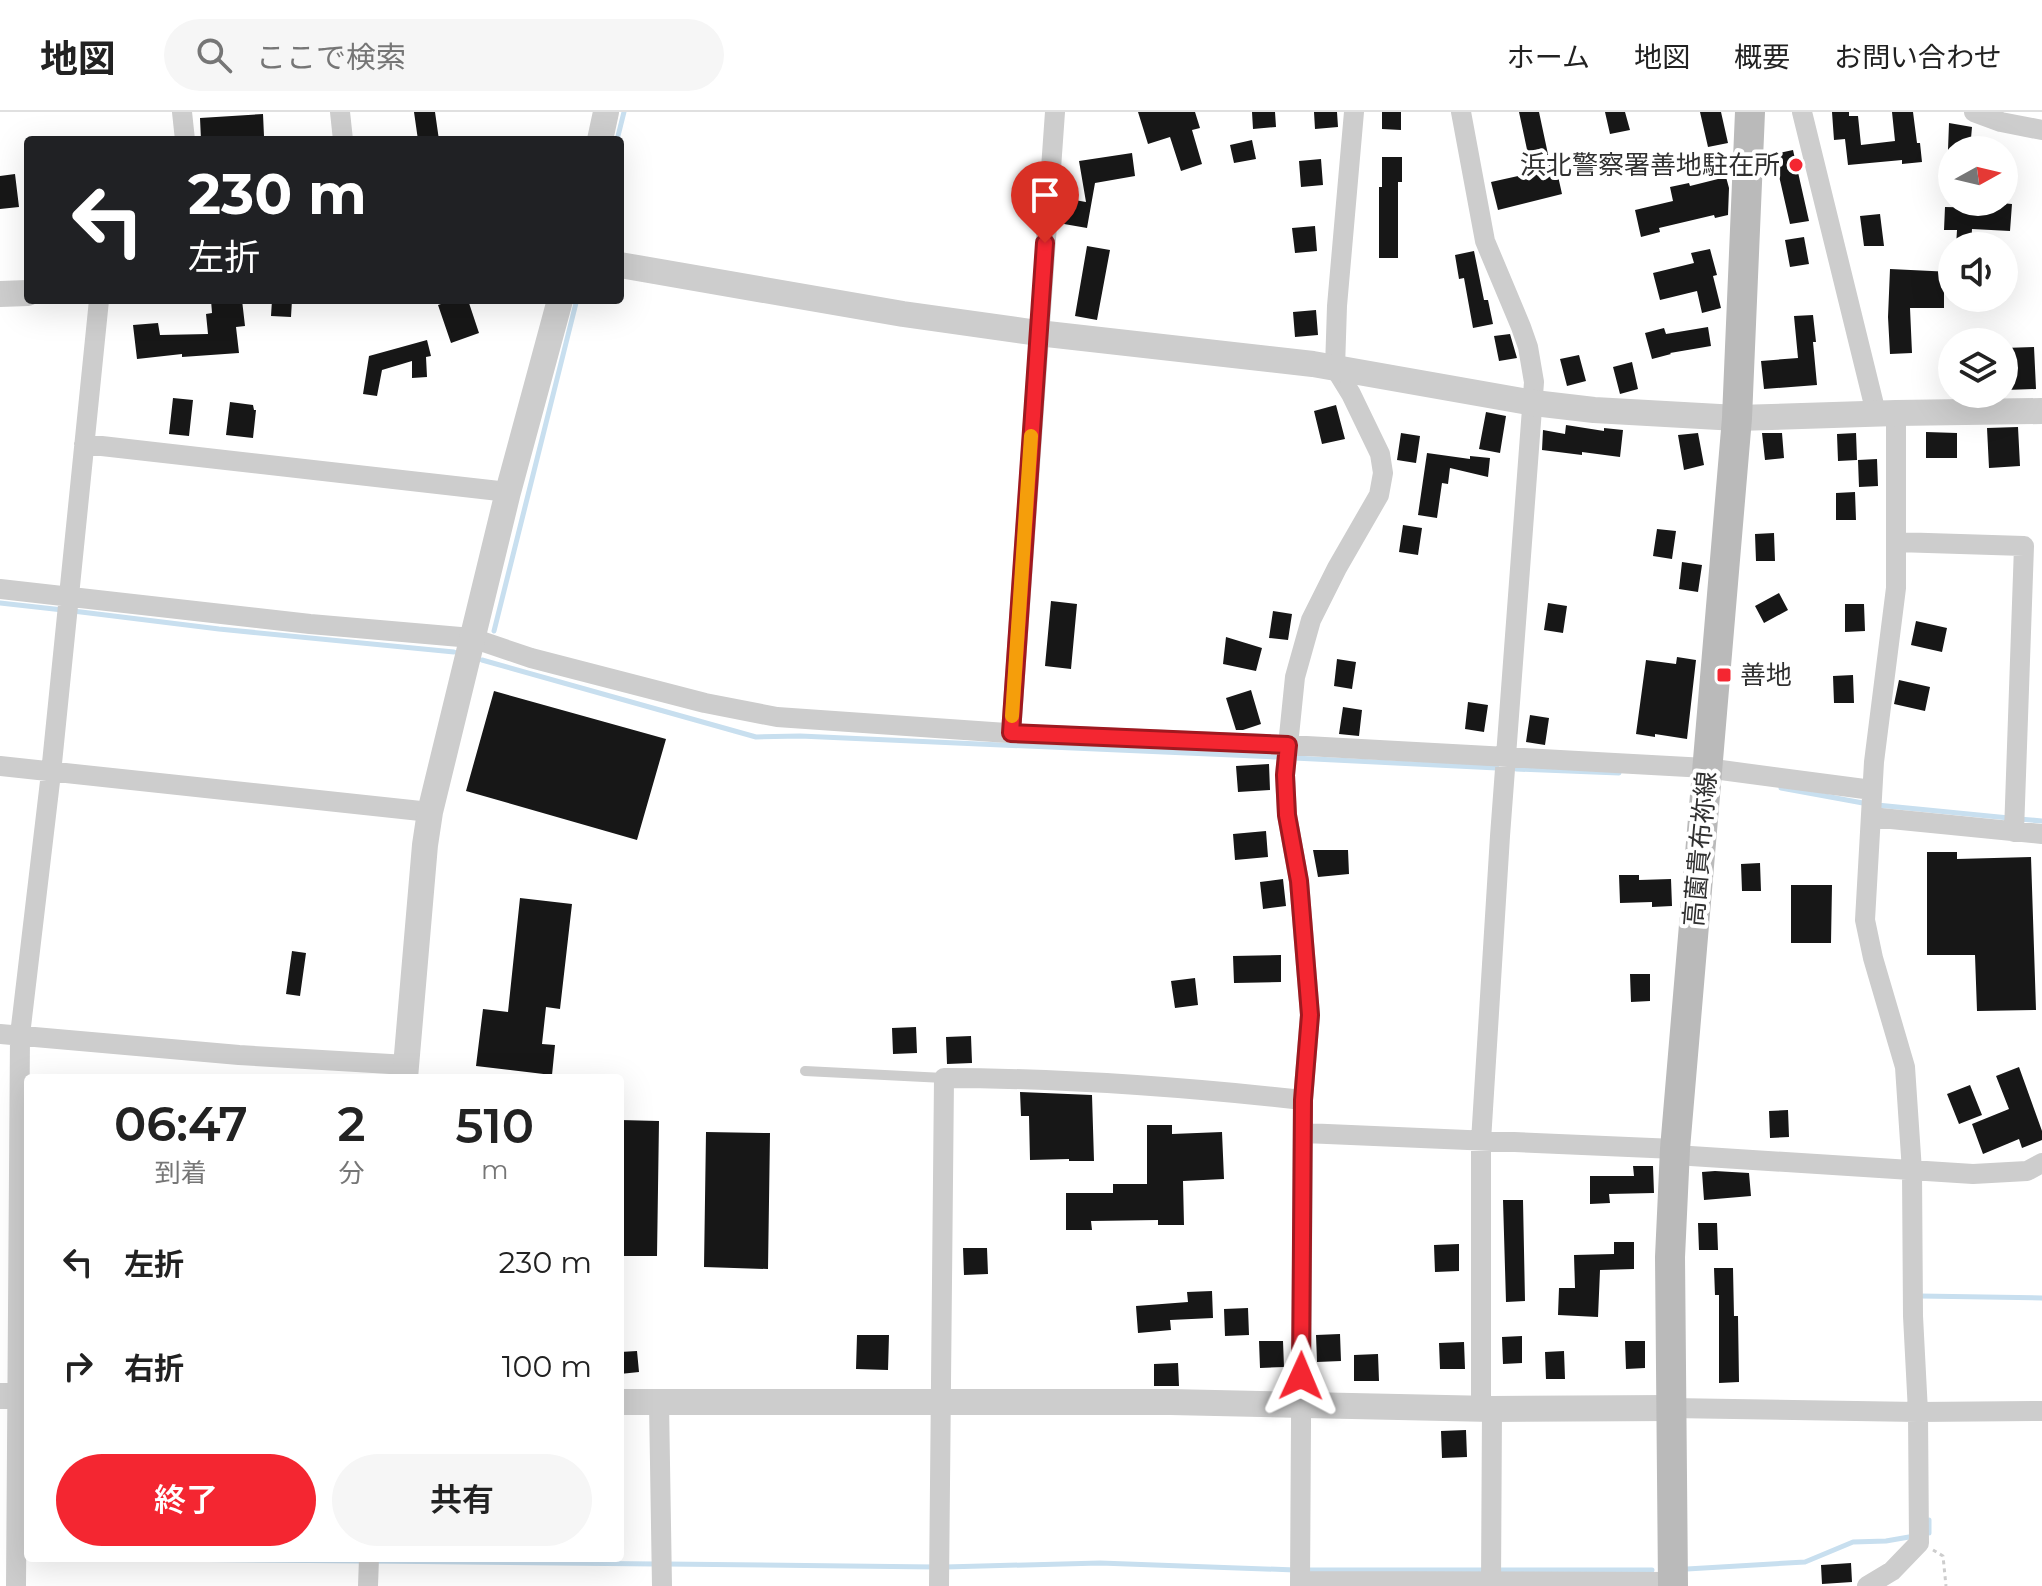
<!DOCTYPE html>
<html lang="ja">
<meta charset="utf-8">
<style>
body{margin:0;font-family:Montserrat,"Noto Sans JP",sans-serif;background:#f6f6f6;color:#222;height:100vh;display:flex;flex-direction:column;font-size:30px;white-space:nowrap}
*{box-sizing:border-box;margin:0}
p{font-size:26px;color:#767676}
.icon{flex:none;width:44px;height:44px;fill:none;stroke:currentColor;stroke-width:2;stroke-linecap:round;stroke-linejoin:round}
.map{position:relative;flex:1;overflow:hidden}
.details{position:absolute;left:24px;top:962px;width:600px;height:488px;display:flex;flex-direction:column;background:#fff;border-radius:8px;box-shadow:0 8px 32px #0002}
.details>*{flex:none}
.guide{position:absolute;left:24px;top:24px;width:600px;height:168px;border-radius:8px;box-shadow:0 8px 32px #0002;background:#202124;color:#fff;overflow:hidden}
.needle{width:52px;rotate:82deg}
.controls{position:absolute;left:1938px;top:24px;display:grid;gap:16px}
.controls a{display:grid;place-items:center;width:80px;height:80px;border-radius:50%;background:#fff;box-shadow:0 8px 32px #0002;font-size:40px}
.pin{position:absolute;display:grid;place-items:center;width:68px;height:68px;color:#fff;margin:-82px -34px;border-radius:50% 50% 50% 0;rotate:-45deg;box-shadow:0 0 8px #0007}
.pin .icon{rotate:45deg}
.me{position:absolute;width:88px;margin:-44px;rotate:1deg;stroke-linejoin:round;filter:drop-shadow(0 0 6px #0008)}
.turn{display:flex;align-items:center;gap:28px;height:168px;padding:0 32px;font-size:36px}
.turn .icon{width:104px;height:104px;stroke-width:2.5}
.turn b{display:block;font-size:56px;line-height:68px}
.eta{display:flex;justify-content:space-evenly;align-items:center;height:136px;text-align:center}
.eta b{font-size:48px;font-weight:600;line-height:56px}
.cta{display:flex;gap:16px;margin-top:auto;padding:16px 32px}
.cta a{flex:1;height:92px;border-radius:48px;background:#f42631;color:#fff;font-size:32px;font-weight:600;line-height:92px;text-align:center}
.cta a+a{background:#f6f6f6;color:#222}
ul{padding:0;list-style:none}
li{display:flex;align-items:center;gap:24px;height:104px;padding:0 32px}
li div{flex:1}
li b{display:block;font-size:30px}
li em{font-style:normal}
header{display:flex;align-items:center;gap:48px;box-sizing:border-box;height:112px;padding:0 40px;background:#fff;border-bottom:2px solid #e0e0e0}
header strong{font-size:38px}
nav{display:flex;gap:44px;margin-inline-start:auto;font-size:28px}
.search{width:560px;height:72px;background:#f6f6f6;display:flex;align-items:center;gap:20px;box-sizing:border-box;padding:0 28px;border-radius:44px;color:#767676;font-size:30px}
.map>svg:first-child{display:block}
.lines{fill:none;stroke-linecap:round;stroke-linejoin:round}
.stream{stroke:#c8dfef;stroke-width:5}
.building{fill:#171717}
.path{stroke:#cdcdcd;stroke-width:3;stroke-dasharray:4 4;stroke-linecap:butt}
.service{stroke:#cdcdcd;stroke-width:10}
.minor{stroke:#cdcdcd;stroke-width:20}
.tertiary{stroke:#cdcdcd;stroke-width:26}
.secondary{stroke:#bababa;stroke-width:30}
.route-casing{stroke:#9f1920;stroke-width:20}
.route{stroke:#f42631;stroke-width:14}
.slow{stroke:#f59e0b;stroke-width:14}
.poi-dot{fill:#f42631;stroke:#fff;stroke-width:3}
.labels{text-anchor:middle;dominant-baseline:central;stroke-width:8;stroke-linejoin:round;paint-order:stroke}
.poi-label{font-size:26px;fill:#303030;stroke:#fff;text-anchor:end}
.street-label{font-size:26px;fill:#303030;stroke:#fff}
</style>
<header>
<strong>地図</strong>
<div class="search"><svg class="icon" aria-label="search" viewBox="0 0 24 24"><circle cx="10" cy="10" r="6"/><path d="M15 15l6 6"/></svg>ここで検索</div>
<nav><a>ホーム</a><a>地図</a><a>概要</a><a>お問い合わせ</a></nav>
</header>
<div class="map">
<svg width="2042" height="1474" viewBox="0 0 2042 1474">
<rect width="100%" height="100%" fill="#fff"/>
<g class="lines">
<path class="stream" d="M617 28 624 0
M0 491 63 498
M73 499 219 517 454 540
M494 519 576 191
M482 548 756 625 800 624 1275 645
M1294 646 1497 656
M1516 657 1619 661
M1781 676 1863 691
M1877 693 2009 706
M2019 707 2042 709
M1920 1184 2042 1186
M1929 1408V1421
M60 1446 363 1449
M373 1449 655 1452
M665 1452 935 1455
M945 1455 1100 1451 1295 1458
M1687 1457 1805 1450 1853 1430 1886 1429 1909 1425
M1305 1458H1487
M1497 1458H1652"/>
</g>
<path class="building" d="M414 0H435L439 28H418Z
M1138 0H1195L1200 16 1192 18 1202 52 1181 59 1170 25 1148 32Z
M1252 0H1275L1276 15 1253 17Z
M1314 0H1337L1338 15 1315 17Z
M1382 0H1401V18L1382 17Z
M1519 0H1539L1549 47 1554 46 1562 82 1498 98 1491 70 1532 61Z
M1605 0H1625L1630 18 1610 22Z
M1700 0H1721L1728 31 1708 35Z
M1832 0H1849V4H1858L1861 33 1895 29 1892 0H1913L1917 31H1920L1922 50 1902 52V48L1848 53 1845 27 1834 28Z
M263 2 264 24 201 28 200 6Z
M1949 11 1972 15 1970 38H1948Z
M1252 28 1256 47 1234 51 1230 33Z
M1793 38 1809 109 1790 112 1774 42Z
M1132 41 1135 64 1095 71 1087 116 1064 112 1069 87 1086 90 1079 49Z
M1382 45H1402V70H1398V146H1379V75H1382Z
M1321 47 1323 73 1301 75 1299 49Z
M15 62 19 95 0 97V64Z
M1726 65 1729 76 1728 103 1715 106 1714 103 1659 116 1660 120 1641 125 1635 98 1673 89 1670 75 1689 71 1690 74Z
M1989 90 2012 92 2010 119 1972 117 1971 134H1956L1957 118H1944L1945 95 1989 96Z
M1880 102 1884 134H1864L1860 104Z
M1315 114 1317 139 1295 141 1292 116Z
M1804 125 1809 152 1790 155 1785 128Z
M1087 134 1110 138 1097 208 1075 204Z
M1710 137 1717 163 1713 164 1721 196 1702 201 1697 179 1660 188 1653 161 1694 151 1691 141Z
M1474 139 1484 188H1488L1493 212 1473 216 1464 166 1459 167 1455 143Z
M1890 157 1952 160V174L1944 173V196H1910L1912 241 1890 242 1888 205Z
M211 188H242L245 214 236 215 239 241 182 245V242L137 247 133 213 158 211 160 223 208 222 206 202 212 201Z
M272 188H292L291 205 271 204Z
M453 188H468L479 221 451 231 438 193Z
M1316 198 1318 223 1295 225 1293 200Z
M1813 203 1816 230H1813L1817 273 1764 277 1761 249 1798 246 1794 204Z
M1708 215 1711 234 1670 241 1671 242 1652 247 1645 221 1664 216 1666 222Z
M1510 222 1517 246 1499 249 1494 224Z
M427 228 431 244 426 245 427 265 412 266V249L382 258 377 284 363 282 369 244Z
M2034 235 2036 277 2005 278 2004 236Z
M1579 243 1586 269 1567 274 1560 247Z
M1632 250 1638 277 1620 282 1613 255Z
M173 286 193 288 189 324 169 322Z
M230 290 253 293 254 298H256L253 326 226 323Z
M1336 293 1345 327 1322 332 1314 299Z
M1486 300 1506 304 1500 341 1479 337Z
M1566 313 1604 319V316L1623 318 1620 345 1582 340V343L1542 338 1543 318 1565 322Z
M2018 315 2020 354 1989 356 1987 316Z
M1926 320 1957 321V346H1926Z
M1401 321 1420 324 1416 351 1397 348Z
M1698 321 1704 353 1684 358 1678 323Z
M1762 321H1782L1784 346 1765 348Z
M1856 321 1857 348 1838 349 1837 322Z
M1427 341 1470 347V344L1490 346 1488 365 1450 356 1448 372 1442 371 1437 406 1418 403Z
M1877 347 1878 374 1859 375 1858 348Z
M1855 380 1856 408H1836V381Z
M1403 413 1422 416 1418 443 1399 440Z
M1657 417 1676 419 1672 447 1653 444Z
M1774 421 1775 449H1756L1755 422Z
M1682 450 1702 453 1698 480 1679 477Z
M1779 481 1788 498 1764 511 1755 494Z
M1051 489 1077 492 1071 557 1045 554Z
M1548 491 1567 494 1563 521 1544 518Z
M1845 492H1864L1865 519 1845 520Z
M1273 499 1292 502 1288 528 1269 526Z
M1916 509 1947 516 1942 540 1911 533Z
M1226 525 1262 536 1256 559 1223 552Z
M1677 545 1696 548 1687 627 1655 622V625L1636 622 1646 548 1676 552Z
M1337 547 1356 550 1352 577 1334 574Z
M1853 563 1854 591H1834L1833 564Z
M1899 568 1930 575 1925 599 1894 592Z
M1251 578 1261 612 1243 618H1236L1226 586Z
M494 579 666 627 637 728 466 679Z
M1468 590 1488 593 1484 620 1465 617Z
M1343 595 1362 598 1359 624 1339 622Z
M1530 603 1549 606 1545 633 1526 630Z
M1269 652 1270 678 1238 680 1236 654Z
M1266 719 1268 745 1235 748 1233 722Z
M1313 738H1348L1349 762 1318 765Z
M1927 740H1957V747L2031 745 2036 898 1977 899 1975 843H1927Z
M1760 751 1761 779H1742L1741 752Z
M1619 763H1639V768L1671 767 1672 794 1652 795V790L1620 791Z
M1283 767 1286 794 1263 797 1260 770Z
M1791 773H1832L1831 831H1791Z
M520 786 572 792 560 897 546 895 542 932 555 933 552 963 476 954 483 897 508 900Z
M292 839 306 841 300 884 286 882Z
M1281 843V870L1234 871 1233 844Z
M1630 862H1650V889L1631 890Z
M1195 866 1198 893 1175 896 1171 869Z
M916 915 917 941 893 942 892 916Z
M971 924 972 951 947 952 946 925Z
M2019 955 2042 1019V1028L2022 1036 2019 1027 1983 1042 1972 1012 2009 997 1996 964Z
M1970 973 1982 1003 1959 1012 1947 982Z
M1020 980 1092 983 1094 1049H1069V1047L1030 1048 1029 1004H1021Z
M1788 998 1789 1025 1770 1026 1769 999Z
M620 1008 659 1009 657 1144H620Z
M1147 1013H1172V1022L1222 1020 1224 1067 1183 1069 1184 1113H1158V1108L1091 1109 1092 1118H1066V1081H1113V1072H1147Z
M706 1020 770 1021 768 1157 704 1155Z
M1633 1054H1653L1654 1081 1609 1082 1610 1091 1590 1092V1064H1634Z
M1715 1059 1749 1061 1751 1084 1704 1088 1702 1060Z
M1503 1088H1523L1525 1189 1506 1190Z
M1698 1111H1717L1718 1138H1699Z
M1614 1130H1634V1157L1600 1158 1598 1205 1558 1203 1559 1176H1575L1574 1143 1614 1142Z
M1459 1132V1159L1435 1160 1434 1133Z
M963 1136H987L988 1162 964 1163Z
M1714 1156H1733L1734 1204H1738L1739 1270 1719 1271V1183H1715Z
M1212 1179 1213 1206 1170 1208 1171 1218 1138 1221 1136 1194 1188 1190 1187 1180Z
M1248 1196 1249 1223 1225 1224 1224 1197Z
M1340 1222 1341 1249 1317 1250 1316 1223Z
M857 1223H889L888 1258 856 1257Z
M1522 1224V1251L1503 1252 1502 1225Z
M1259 1229H1283L1284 1255 1260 1256Z
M1625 1229H1645V1256L1626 1257Z
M1464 1230 1465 1257H1440L1439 1231Z
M637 1239 639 1260 620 1262V1240Z
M1564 1239 1565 1267H1546L1545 1240Z
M1378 1242 1379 1269H1354V1243Z
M1178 1251 1179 1274H1154V1252Z
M1466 1318 1467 1345 1442 1346 1441 1319Z
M1851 1451 1852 1470 1822 1472 1821 1453Z"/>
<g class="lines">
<path class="path" d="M1933 1438 1943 1444 1946 1474"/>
<path class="service" d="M805 959 944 966"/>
<path class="minor" d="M182 0 185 28
M340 0 343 28
M1461 0 1485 129 1521 215 1528 235 1534 270 1500 724 1481 1029V1296
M1802 0 1876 301
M1974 0 2001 10 2042 18
M84 332 508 380
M1896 430 2024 434 2014 720
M0 477 310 512 472 526 531 546 705 591 777 605 1021 622 1288 633 1706 656 1872 678
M1011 621 1055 0
M0 654 430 700
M1871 705 2042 722
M0 922 239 943 407 953
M1304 1021 1675 1037
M1675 1043 1973 1062 2027 1059 2042 1051
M659 1290 662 1474
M1671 1296 1918 1300 2042 1299
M1300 1469 1673 1470
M16 1474 20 923 51 661 99 188
M368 1474 369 1446
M939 1474 944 966C1064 966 1184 975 1303 988
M1300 1474 1303 988 1310 903 1299 769 1287 703 1285 663 1295 565 1311 508 1337 456 1379 383 1383 361 1380 342 1351 282 1335 256 1337 194 1354 0
M1491 1474 1492 1297
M1867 1474 1892 1459 1919 1431 1918 1300 1913 1204 1912 1059 1905 955 1873 846 1865 808 1874 650 1896 476V301"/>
<path class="tertiary" d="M600 28 606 0
M620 153 903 202 1038 221 1313 252 1534 291 1594 298 1737 306 1896 301 2042 299
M0 182 28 181
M405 966 425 733 430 700 508 380 560 188
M0 1284H28
M620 1290H1170L1492 1297 1671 1296"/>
<path class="secondary" d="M1673 1474 1670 1145 1675 1037 1737 306 1750 0"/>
</g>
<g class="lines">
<defs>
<path id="route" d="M1045 131 1011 621 1288 633 1285 663 1287 703 1299 769 1310 903 1303 988 1301 1264"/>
</defs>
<use href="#route" class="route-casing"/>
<use href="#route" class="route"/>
<path class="slow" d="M1012 604 1031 324"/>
</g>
<g class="poi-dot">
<circle cx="1796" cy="53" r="8"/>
<rect x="1716" y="555" width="16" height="16" rx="4"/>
</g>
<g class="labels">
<g class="poi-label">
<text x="1780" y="53">浜北警察署善地駐在所</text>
<text x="1740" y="563" text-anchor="start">善地</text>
</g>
<g class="street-label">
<text transform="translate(1700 737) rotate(-85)">高薗貴布祢線</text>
</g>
</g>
</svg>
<div class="controls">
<a><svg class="needle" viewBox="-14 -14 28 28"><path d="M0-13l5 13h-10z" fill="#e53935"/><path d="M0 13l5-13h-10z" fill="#767676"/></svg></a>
<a><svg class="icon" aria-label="sound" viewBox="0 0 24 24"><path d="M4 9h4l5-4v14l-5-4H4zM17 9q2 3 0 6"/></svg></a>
<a><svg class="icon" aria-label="layers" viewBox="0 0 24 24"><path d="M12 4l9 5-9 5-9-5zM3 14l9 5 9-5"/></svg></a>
</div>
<div class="pin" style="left:1045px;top:131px;background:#d93025"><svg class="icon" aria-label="arrive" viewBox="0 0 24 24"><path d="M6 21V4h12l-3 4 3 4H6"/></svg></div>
<svg class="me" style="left:1301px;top:1264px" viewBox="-20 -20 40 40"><path d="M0-17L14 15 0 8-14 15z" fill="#f42631" stroke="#fff" stroke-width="4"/></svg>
<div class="guide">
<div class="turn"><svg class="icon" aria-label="left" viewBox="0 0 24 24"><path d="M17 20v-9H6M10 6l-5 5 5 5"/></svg><div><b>230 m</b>左折</div></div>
</div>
<section class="details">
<div class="eta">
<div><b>06:47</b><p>到着</p></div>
<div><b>2</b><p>分</p></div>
<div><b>510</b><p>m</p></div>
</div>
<ul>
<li><svg class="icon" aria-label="left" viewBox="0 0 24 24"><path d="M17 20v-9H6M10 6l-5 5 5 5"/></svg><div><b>左折</b></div><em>230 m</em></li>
<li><svg class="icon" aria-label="right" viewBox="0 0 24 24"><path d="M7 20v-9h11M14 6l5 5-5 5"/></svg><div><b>右折</b></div><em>100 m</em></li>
</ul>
<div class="cta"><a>終了</a><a>共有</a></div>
</section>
</div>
